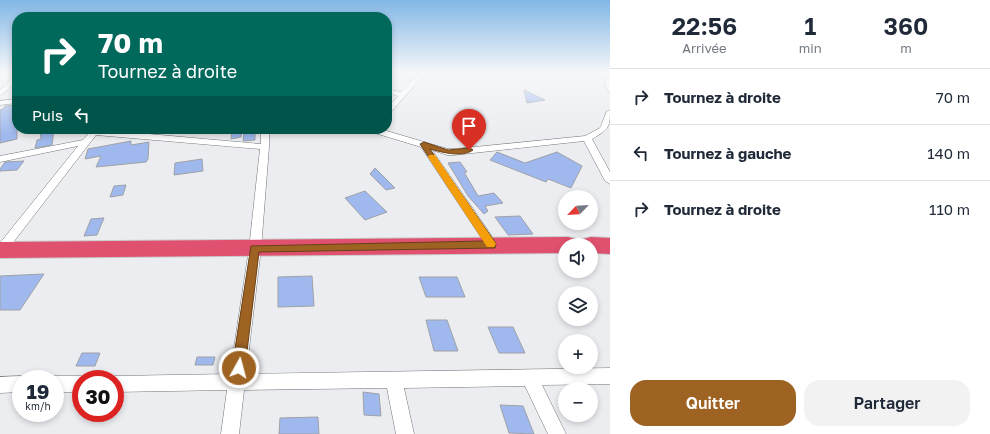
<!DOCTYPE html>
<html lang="fr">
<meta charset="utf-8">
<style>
body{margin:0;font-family:"Golos Text",sans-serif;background:#f2f2f3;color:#1f2937;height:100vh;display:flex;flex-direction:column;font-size:15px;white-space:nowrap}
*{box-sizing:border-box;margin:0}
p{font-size:13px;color:#747a83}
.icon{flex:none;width:22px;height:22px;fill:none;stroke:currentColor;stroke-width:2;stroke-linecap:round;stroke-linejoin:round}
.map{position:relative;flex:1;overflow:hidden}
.sheet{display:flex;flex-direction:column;background:#fff;width:380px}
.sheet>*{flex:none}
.top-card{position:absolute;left:12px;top:12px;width:380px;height:122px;border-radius:16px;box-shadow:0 2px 6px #0003;background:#00695c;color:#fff;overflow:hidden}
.needle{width:26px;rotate:245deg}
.tools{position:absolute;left:558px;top:190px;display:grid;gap:8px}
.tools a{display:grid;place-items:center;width:40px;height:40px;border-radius:50%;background:#fff;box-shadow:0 2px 6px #0003;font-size:20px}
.speed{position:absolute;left:12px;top:370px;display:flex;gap:8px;font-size:20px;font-weight:700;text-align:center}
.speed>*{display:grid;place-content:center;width:52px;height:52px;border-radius:50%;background:#fff;box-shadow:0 2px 6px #0003;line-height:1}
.speed small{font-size:10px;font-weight:400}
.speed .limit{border:6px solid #d22;background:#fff;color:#111}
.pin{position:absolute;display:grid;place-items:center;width:34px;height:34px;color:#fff;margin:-41px -17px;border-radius:50% 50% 50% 0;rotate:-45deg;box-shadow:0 0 4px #0007}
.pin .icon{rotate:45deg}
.me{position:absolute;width:44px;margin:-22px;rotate:7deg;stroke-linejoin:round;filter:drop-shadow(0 0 3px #0008)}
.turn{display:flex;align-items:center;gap:14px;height:84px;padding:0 20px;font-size:18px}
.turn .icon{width:52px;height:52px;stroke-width:2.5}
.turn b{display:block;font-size:28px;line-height:34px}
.then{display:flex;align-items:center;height:38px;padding:0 20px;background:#0003;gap:8px;font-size:15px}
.eta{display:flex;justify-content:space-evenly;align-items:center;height:68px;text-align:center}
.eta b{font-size:24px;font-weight:600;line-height:28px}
.cta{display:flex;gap:8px;margin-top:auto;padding:8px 20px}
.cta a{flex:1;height:46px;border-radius:16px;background:#9e6323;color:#fff;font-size:16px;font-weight:600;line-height:46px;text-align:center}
.cta a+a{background:#f2f2f3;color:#1f2937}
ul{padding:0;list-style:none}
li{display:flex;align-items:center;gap:12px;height:56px;padding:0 20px;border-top:1px solid #e0e1e3}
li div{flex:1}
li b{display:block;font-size:15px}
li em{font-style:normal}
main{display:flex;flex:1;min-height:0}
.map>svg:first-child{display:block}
.building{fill:#9fb9ee;stroke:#9fa1a5}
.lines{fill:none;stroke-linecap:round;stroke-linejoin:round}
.street-casing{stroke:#737578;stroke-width:1}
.highway-casing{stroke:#c9caca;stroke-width:2}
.street{fill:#fff;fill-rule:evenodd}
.highway{fill:#e0506f;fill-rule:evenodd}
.route{fill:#9e6323;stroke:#674017}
.slow{fill:#f59e0b}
</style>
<main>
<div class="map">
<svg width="610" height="434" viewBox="0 0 610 434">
<rect width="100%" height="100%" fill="#ebedf1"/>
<path class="building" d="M524 90 545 100 527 103Z
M17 105V139L0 143V110L3 109 5 106Z
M40 129H54L52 145 35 148 37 140 41 139Z
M232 129H242L241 137 231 139Z
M255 132V140L243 141 244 133Z
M131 141V145L149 142 148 159 146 162 96 167 101 156 85 159 88 149Z
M497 152 525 163 557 152 582 166 571 188 548 179 546 182 490 160Z
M202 159 203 171 174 175 175 163Z
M24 161 17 170 0 171V169L5 162Z
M460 162 467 172H464L478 196 494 193 503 203 485 206 488 211 484 214 468 196 448 163Z
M375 168 395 188 386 190 370 174Z
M126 185 123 195 110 197 114 186Z
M365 191 387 212 365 220 345 198Z
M520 216 533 234 508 235 495 217Z
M104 218 97 235 84 236 91 219Z
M44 274 20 310H0V276Z
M312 276 314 306 278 307V277Z
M419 277H457L465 297H426Z
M426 320H447L458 351H434Z
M488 327H513L525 353H499Z
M82 353H100L95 366H76Z
M197 357H215L213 365H195Z
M363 392 379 394 381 416 364 415Z
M500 405 523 406 534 434 509 433Z
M318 417 319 434H279L280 418Z"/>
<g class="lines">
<defs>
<path id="street" d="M13 73H17V78L14 84 0 96V90L9 82Z
M419 73H426L390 113H387V107L398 96 387 93V89L401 92Z
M610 77V92L607 90 605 83 608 78Z
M17 99V103L0 105V101Z
M607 111H610C610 129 607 130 592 139L610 172V184L605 181 584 141 454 155H447L432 150 496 242 498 245 496 248 492 250 488 248 421 147 368 131 367 129H380L448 149H454L585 136 600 128Z
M92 129 261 144V129H269V147L261 249 246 374 610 368V384L542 385 566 434H548L525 386 404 388 414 434H396L387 388 244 390 239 434H221L227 390 115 392V379H109L115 376 230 374 249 249 260 149 96 135 5 253 0 254V243L78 146 0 162V156L83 140Z
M21 376 27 379H21V392L0 393V377Z
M55 376H81L87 379H81V392H55V379H49Z"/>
<path id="highway" d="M568 237 576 239 579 245H565V253L0 258V242Z
M591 237 610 238V254L591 253V245H580L583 239Z"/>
</defs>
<use href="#street" class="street-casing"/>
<use href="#highway" class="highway-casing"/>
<use href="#street" class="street"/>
<use href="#highway" class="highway"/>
</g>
<linearGradient id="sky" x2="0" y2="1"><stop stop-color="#81b7e6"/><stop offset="0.54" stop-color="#f6f7f9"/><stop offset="1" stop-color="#f6f7f9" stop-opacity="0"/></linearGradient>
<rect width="610" height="134" fill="url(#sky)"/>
<path class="route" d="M424 142 448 150 469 148 473 150C462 158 441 152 430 149L495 242 496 245 495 248 259 252 245 368 244 372 239 374 234 372 232 368 251 246 484 241 420 144Z"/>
<path class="slow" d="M429 155H435L494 241 496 244 494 247H487L428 157Z"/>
</svg>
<div class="tools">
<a><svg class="needle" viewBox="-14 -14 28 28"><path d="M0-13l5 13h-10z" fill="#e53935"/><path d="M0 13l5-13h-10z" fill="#747a83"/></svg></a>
<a><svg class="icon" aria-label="sound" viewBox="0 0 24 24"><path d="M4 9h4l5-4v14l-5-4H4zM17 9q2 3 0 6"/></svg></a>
<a><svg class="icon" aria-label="layers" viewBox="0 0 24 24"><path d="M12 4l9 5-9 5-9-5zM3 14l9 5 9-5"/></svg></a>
<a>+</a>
<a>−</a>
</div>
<div class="speed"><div>19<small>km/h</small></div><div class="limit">30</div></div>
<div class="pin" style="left:469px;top:150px;background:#d93025"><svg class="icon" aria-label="arrive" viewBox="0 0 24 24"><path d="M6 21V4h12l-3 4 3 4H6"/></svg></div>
<svg class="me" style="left:239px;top:368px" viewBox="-20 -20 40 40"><circle r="17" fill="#9e6323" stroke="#fff" stroke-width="3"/><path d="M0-11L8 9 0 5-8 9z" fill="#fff"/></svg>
<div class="top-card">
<div class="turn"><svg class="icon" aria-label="right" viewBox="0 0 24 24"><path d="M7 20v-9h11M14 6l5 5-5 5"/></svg><div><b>70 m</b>Tournez à droite</div></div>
<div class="then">Puis<svg class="icon" aria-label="left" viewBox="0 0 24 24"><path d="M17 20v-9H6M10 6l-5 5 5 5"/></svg></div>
</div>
</div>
<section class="sheet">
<div class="eta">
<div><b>22:56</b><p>Arrivée</p></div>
<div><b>1</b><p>min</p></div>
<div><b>360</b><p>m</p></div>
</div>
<ul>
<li><svg class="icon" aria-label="right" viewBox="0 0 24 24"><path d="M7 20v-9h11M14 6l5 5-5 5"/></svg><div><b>Tournez à droite</b></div><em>70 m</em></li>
<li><svg class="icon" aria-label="left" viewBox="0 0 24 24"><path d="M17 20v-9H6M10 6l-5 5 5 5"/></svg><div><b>Tournez à gauche</b></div><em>140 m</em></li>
<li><svg class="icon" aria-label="right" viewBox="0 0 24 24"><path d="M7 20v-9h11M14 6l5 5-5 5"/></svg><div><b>Tournez à droite</b></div><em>110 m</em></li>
</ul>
<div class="cta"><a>Quitter</a><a>Partager</a></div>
</section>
</main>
